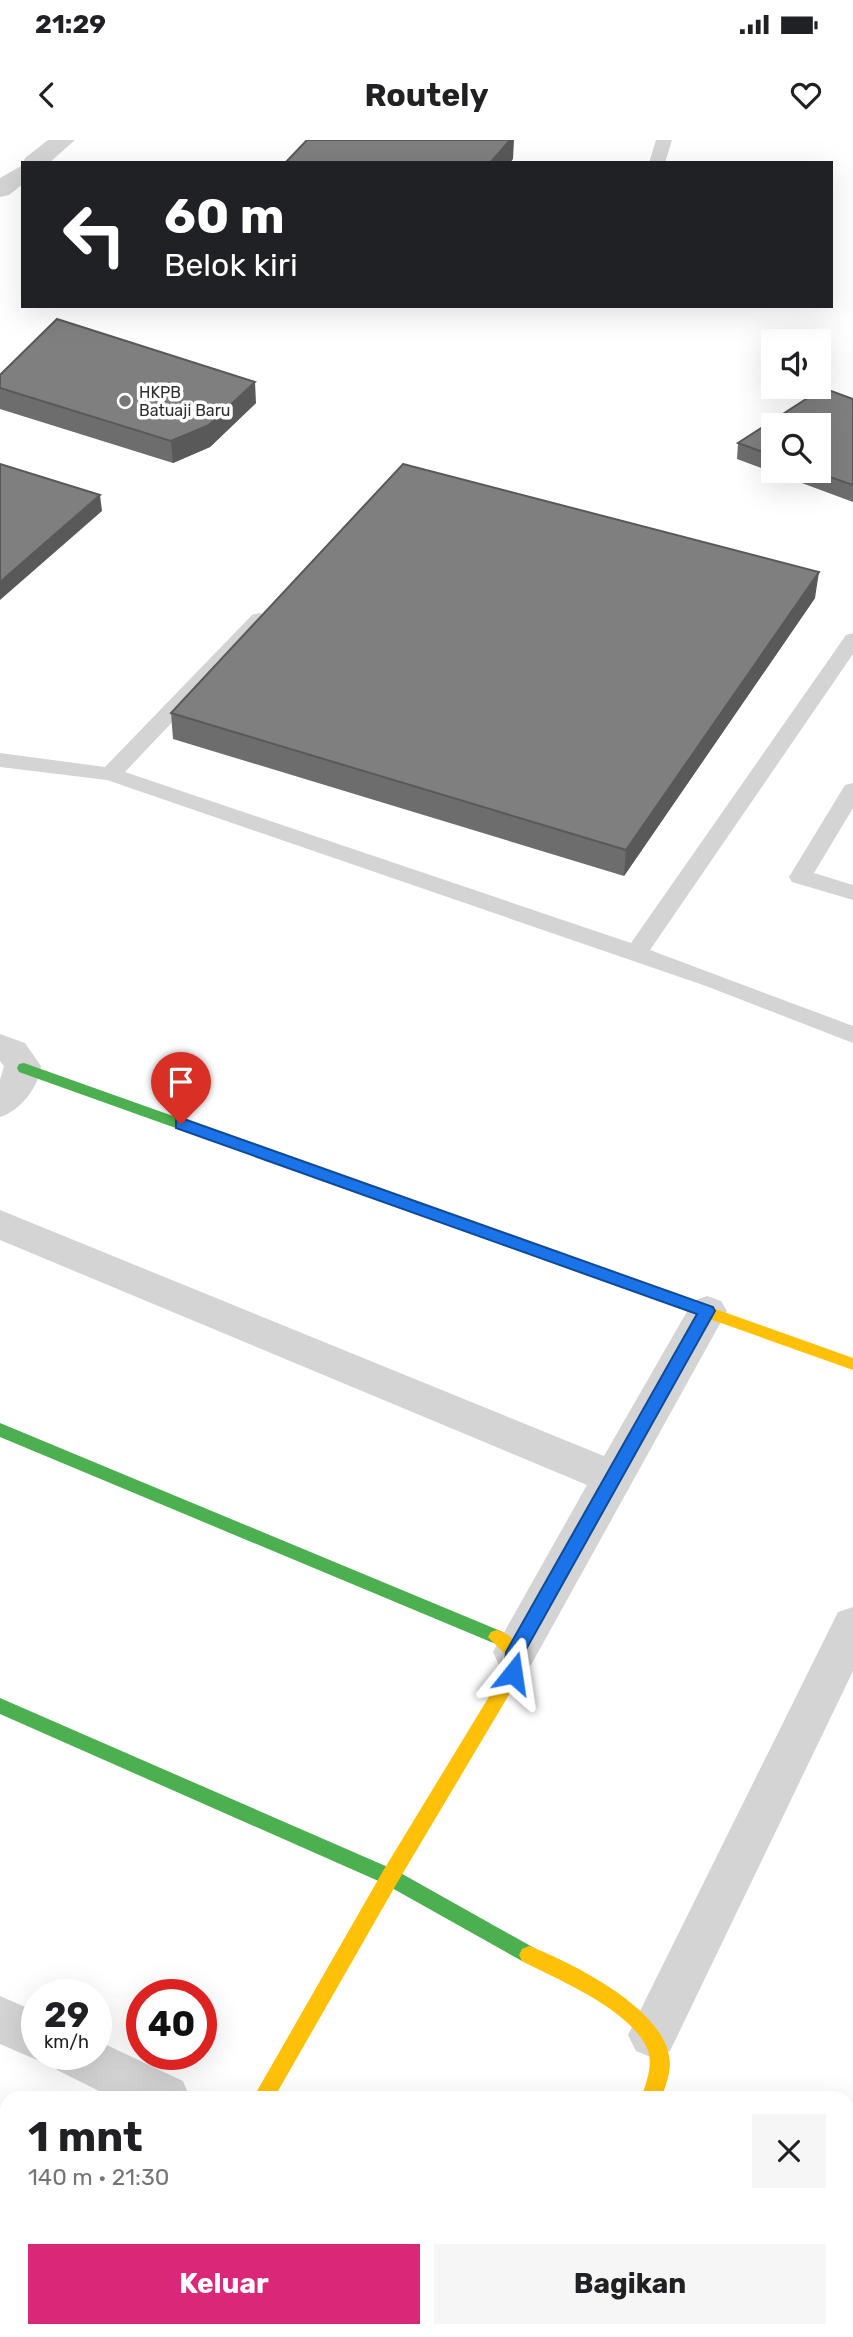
<!DOCTYPE html>
<html lang="id">
<meta charset="utf-8">
<style>
body{margin:0;font-family:Rubik,sans-serif;background:#f6f6f6;color:#202124;height:100vh;display:flex;flex-direction:column;font-size:26px;white-space:nowrap}
*{box-sizing:border-box;margin:0}
p{font-size:23px;color:#757577}
.icon{flex:none;width:38px;height:38px;fill:none;stroke:currentColor;stroke-width:2;stroke-linecap:round;stroke-linejoin:round}
.map{position:relative;flex:1;overflow:hidden}
.details{position:absolute;left:0px;top:1951px;width:854px;height:247px;display:flex;flex-direction:column;background:#fff;border-radius:21px 21px 0 0;box-shadow:0 7px 28px #0002}
.details>*{flex:none}
.guide{position:absolute;left:21px;top:21px;width:812px;height:147px;border-radius:0px;box-shadow:0 7px 28px #0002;background:#202124;color:#fff;overflow:hidden}
.buttons{position:absolute;left:761px;top:189px;display:grid;gap:14px}
.buttons a{display:grid;place-items:center;width:70px;height:70px;border-radius:0px;background:#fff;box-shadow:0 7px 28px #0002;font-size:35px}
.speed{position:absolute;left:21px;top:1839px;display:flex;gap:14px;font-size:35px;font-weight:700;text-align:center}
.speed>*{display:grid;place-content:center;width:91px;height:91px;border-radius:50%;background:#fff;box-shadow:0 7px 28px #0002;line-height:1}
.speed small{font-size:18px;font-weight:400}
.speed .limit{border:10px solid #d22;background:#fff;color:#111}
.pin{position:absolute;display:grid;place-items:center;width:60px;height:60px;color:#fff;margin:-72px -30px;border-radius:50% 50% 50% 0;rotate:-45deg;box-shadow:0 0 7px #0007}
.pin .icon{rotate:45deg}
.me{position:absolute;width:77px;margin:-38px;rotate:15deg;stroke-linejoin:round;filter:drop-shadow(0 0 5px #0008)}
.turn{display:flex;align-items:center;gap:24px;height:147px;padding:0 28px;font-size:32px}
.turn .icon{width:91px;height:91px;stroke-width:2.5}
.turn b{display:block;font-size:49px;line-height:60px}
.round{display:grid;place-items:center;flex:none;width:74px;height:74px;border-radius:0px;background:#f6f6f6}
.overview{display:flex;align-items:center;justify-content:space-between;height:119px;padding:0 28px}
h1{font-size:42px;font-weight:700;line-height:52px}
.cta{display:flex;gap:14px;margin-top:auto;padding:14px 28px}
.cta a{flex:1;height:80px;border-radius:0px;background:#db2777;color:#fff;font-size:28px;font-weight:700;line-height:80px;text-align:center}
.cta a+a{background:#f6f6f6;color:#202124}
.status{display:flex;justify-content:space-between;align-items:center;height:49px;padding:0 35px;background:#fff;direction:ltr}
.status svg{height:19px;fill:currentColor}
header{display:flex;justify-content:space-between;align-items:center;height:91px;padding:0 28px;background:#fff;font-size:32px;font-weight:700}
.map>svg:first-child{display:block}
.lines{fill:none;stroke-linecap:round;stroke-linejoin:round}
.lane{fill:#d4d4d4;fill-rule:evenodd}
.street{fill:#d4d4d4;fill-rule:evenodd}
.fast{fill:#4caf50;fill-rule:evenodd}
.slow{fill:#ffc107;fill-rule:evenodd}
.wall{fill:#6d6d6d;fill-rule:evenodd}
.shaded-wall{fill:#595959}
.building{fill:#7f7f7f;stroke:#595959;stroke-width:2}
.route{fill:#1a73e8;stroke:#114b97;stroke-width:2}
.poi-dot{fill:#787878;stroke:#fff;stroke-width:2.5}
.labels{text-anchor:middle;dominant-baseline:central;stroke-width:7;stroke-linejoin:round;paint-order:stroke}
.far-poi-label{font-size:16px;fill:#2f2f2f;stroke:#fff;text-anchor:start}
</style>
<div class="status"><b>21:29</b><svg viewBox="0 0 49 12"><path d="M0 12V9h3v3zM5 12V6h3v6zM10 12V3h3v9zM15 12V0h3v12zM26 1h20v11H26zM47 4h2v5h-2z"/></svg></div>
<header><svg class="icon" aria-label="back" viewBox="0 0 24 24"><path d="M15 5l-7 7 7 7"/></svg>Routely<svg class="icon" aria-label="heart" viewBox="0 0 24 24"><path d="M12 20l-8-8c-3-5 5-10 8-4 3-6 11-1 8 4z"/></svg></header>
<div class="map">
<svg width="853" height="2197" viewBox="0 0 853 2197">
<rect width="100%" height="100%" fill="#fff"/>
<g class="lines">
<path class="lane" d="M656 0H672L665 23H649Z
M259 473 266 475 269 479 266 483 125 632 631 803 846 495 853 493V514L650 810 853 886V903L706 846 107 640 0 627V613L105 627 252 475Z
M853 643V668L814 733 853 745V760L792 742 789 737 845 645Z"/>
<path class="street" d="M48 0H75L49 23 23 24 25 18Z
M23 25V44L9 55 0 57V38Z
M0 894 25 903 41 926C39 947 20 971 0 977V940L4 926 0 921Z
M0 1070 604 1316 693 1161 707 1156 721 1161 727 1171 531 1525 515 1530 499 1525 493 1512 587 1345 0 1100Z
M853 1467V1531L670 1911 653 1918 636 1911 628 1895 636 1879 838 1472Z
M0 1856 37 1872V1914H96V1900L183 1941 190 1958H113L57 1930 50 1915 37 1920 0 1904Z
M853 2001V2063L847 2066V2004Z
M121 2191H175L172 2197H118Z
M528 2191H582L579 2197H525Z
M759 2191H813L810 2197H756Z"/>
<path class="fast" d="M24 923 623 1136 625 1140 623 1144H611L19 932 17 928 19 924Z
M0 1283 503 1492 506 1497 503 1502 497 1504 491 1502 0 1297Z
M0 1558 397 1731 536 1809 539 1815 536 1821 529 1824 522 1821 383 1743 0 1574Z"/>
<path class="slow" d="M617 1134 853 1218V1230L611 1144 609 1140 611 1136Z
M497 1490C519 1497 530 1517 519 1538L397 1743 274 1958H253L383 1731 504 1532 506 1515 488 1497 491 1492Z
M529 1806C571 1822 662 1868 669 1916 672 1931 666 1945 661 1958H641C646 1944 653 1926 648 1911 633 1870 558 1840 522 1821L519 1815 522 1809Z"/>
</g>
<path class="wall" d="M0 235 256 263 210 307 173 323 0 269Z
M823 248 853 259V362L737 319 738 303ZM774 285H819V331H774Z
M815 458 624 736 173 599 171 573Z"/>
<path class="shaded-wall" d="M510 0H514L513 19 510 23H490Z
M255 242 256 263 210 307 173 323 171 301Z
M100 355 102 371 0 460V442Z
M819 432 815 458 624 736 626 710Z"/>
<path class="building" d="M307 0H510L490 23H285Z
M57 179 255 242 209 285 171 301 0 248V235Z
M823 248 853 259V345L813 331H819V285H774V316L738 303Z
M0 324 100 355 0 442Z
M403 324 819 432 626 710 171 573Z"/>
<path class="route" d="M181 978 713 1167 715 1171 524 1513 519 1538H506L504 1533 506 1512 697 1174 176 988V980Z"/>
<circle class="poi-dot" cx="125" cy="261" r="7"/>
<g class="labels">
<g class="far-poi-label">
<text x="139" y="252">HKPB<tspan x="139" dy="18">Batuaji Baru</tspan></text>
</g>
</g>
</svg>
<div class="buttons">
<a><svg class="icon" aria-label="sound" viewBox="0 0 24 24"><path d="M4 9h4l5-4v14l-5-4H4zM17 9q2 3 0 6"/></svg></a>
<a><svg class="icon" aria-label="search" viewBox="0 0 24 24"><circle cx="10" cy="10" r="6"/><path d="M15 15l6 6"/></svg></a>
</div>
<div class="speed"><div>29<small>km/h</small></div><div class="limit">40</div></div>
<div class="pin" style="left:181px;top:984px;background:#d93025"><svg class="icon" aria-label="arrive" viewBox="0 0 24 24"><path d="M6 21V4h12l-3 4 3 4H6"/></svg></div>
<svg class="me" style="left:513px;top:1533px" viewBox="-20 -20 40 40"><path d="M0-17L14 15 0 8-14 15z" fill="#1a73e8" stroke="#fff" stroke-width="4"/></svg>
<div class="guide">
<div class="turn"><svg class="icon" aria-label="left" viewBox="0 0 24 24"><path d="M17 20v-9H6M10 6l-5 5 5 5"/></svg><div><b>60 m</b>Belok kiri</div></div>
</div>
<section class="details">
<div class="overview"><div><h1>1 mnt</h1><p>140 m · 21:30</p></div><a class="round"><svg class="icon" aria-label="close" viewBox="0 0 24 24"><path d="M6 6l12 12M18 6L6 18"/></svg></a></div>
<div class="cta"><a>Keluar</a><a>Bagikan</a></div>
</section>
</div>
